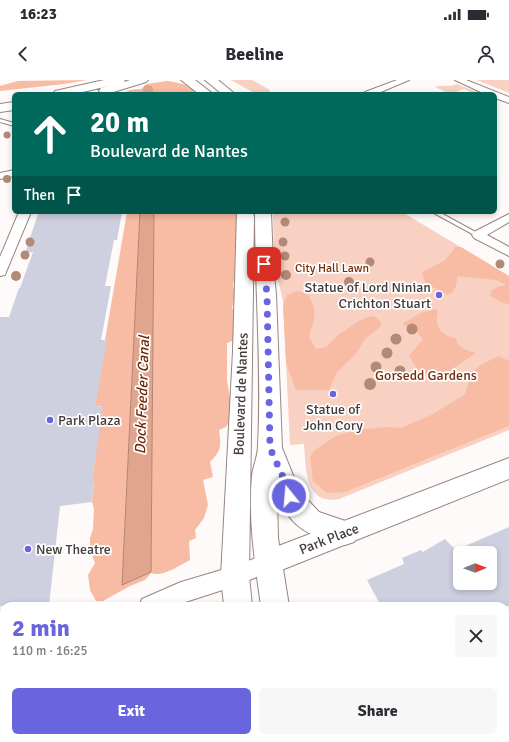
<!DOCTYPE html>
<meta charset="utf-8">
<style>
body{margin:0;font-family:Signika,sans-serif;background:#f7f7f7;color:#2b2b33;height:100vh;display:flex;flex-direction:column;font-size:15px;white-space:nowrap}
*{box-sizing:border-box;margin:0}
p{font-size:13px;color:#7c7c81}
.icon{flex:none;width:22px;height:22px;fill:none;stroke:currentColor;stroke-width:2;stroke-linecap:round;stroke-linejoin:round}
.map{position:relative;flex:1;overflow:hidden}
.side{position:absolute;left:0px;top:522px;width:509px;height:140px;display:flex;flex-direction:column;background:#fff;border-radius:12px 12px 0 0;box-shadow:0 2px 6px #0003}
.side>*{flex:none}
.top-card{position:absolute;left:12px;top:12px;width:485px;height:122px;border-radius:6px;box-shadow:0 2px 6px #0003;background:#00695c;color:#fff;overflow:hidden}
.needle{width:26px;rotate:89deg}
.buttons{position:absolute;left:453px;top:466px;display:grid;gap:8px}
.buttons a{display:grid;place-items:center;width:44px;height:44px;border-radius:6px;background:#fff;box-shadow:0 2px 6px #0003;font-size:20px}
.pin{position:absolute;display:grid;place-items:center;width:34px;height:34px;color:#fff;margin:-17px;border-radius:8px;box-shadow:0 2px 6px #0006}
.me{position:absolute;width:44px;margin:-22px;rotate:343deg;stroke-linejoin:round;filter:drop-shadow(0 0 3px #0008)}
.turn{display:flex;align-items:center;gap:14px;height:84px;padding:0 12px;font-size:18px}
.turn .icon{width:52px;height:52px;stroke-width:2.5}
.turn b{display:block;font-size:28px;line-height:34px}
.then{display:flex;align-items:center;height:38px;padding:0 12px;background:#0003;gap:8px;font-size:15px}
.round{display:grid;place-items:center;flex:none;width:42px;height:42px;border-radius:6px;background:#f7f7f7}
.summary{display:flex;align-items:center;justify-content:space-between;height:68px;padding:0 12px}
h1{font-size:24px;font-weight:700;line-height:30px;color:#6965df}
.button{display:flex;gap:8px;margin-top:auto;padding:8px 12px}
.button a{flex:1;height:46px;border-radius:6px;background:#6965df;color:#fff;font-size:16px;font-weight:700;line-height:46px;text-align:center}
.button a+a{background:#f7f7f7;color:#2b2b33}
.status{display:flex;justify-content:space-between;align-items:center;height:28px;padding:0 20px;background:#fff;direction:ltr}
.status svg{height:11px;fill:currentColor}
header{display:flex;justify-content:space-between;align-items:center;height:52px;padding:0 12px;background:#fff;font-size:18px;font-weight:700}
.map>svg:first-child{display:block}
.green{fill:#f8d1c2}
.forest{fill:#f8bba3}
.water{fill:#e1a58e;stroke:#b18574}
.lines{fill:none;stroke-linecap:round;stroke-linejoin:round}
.canal{fill:#e1a58e;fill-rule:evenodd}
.building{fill:#cecfdf;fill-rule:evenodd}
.lane-casing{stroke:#968680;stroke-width:2}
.street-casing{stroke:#968680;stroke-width:2}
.secondary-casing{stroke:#968680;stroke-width:2}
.primary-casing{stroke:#968680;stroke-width:2}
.lane{fill:#fff;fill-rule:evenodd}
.street{fill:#fff;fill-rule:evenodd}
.secondary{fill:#fff;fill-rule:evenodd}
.primary{fill:#fff;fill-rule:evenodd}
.tree{fill:#b38a77}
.route{stroke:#6965df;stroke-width:7;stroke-dasharray:0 12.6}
.poi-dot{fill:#6965df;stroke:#fff;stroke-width:1.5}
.labels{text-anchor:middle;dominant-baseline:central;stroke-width:3.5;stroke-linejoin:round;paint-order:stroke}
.far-park-label{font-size:12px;fill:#752e0d;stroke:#fff}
.poi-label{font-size:14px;fill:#423b39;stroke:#fff;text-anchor:start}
.park-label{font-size:14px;fill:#752e0d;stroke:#fff}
.street-label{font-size:14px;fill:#423b39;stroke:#fff}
.water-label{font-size:15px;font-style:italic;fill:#712a08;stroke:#fff}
</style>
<div class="status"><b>16:23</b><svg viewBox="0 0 49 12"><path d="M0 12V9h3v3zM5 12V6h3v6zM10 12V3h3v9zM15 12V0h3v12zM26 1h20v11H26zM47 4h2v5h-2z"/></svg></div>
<header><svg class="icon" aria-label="back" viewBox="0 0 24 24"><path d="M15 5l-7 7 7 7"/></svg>Beeline<svg class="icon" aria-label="person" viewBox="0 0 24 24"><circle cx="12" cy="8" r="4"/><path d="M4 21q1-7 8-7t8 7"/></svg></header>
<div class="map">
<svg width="509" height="662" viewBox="0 0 509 662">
<rect width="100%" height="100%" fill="#fefaf9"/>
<path class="green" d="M231 0H252L270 10 269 12 273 14H256Z
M477 0H509V13Z
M457 4 479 13 476 14 464 9 450 14 435 7C443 4 449 8 457 4Z
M273 132H402L509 196V350L339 419C304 425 306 388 304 364L290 365 283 221 274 183Z"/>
<path class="forest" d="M87 0 64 4 0 11V6L18 1Z
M167 1C176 2 186 4 194 8V12L201 14H122L130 10 141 9 147 4Z
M127 132H140L122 504 151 492 154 132H236V145L243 147 233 206 238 214 234 220 232 228 238 236 237 259 227 263V300L231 324V339L226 347 219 350C221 366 222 370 210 382L213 397 203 400 208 425 204 438 195 450 196 458 189 461 190 480C180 485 162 498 151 493L145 500 130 506 103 521H96L90 510 88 495 95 483 90 470V458L93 449 94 429 92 422 94 402H92L102 326 95 327 105 260Z
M455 167H461L509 196V224L503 223 490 216 492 210 500 206H505V204L496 200 458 196C456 204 456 212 448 215L435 208 426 205 422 192 444 181 451 173Z
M297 211 308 214C318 234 315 236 309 257L316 269 326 267 338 255 359 241 368 237 374 236 382 243 380 247 365 259 356 274 337 292 329 310H296L286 283 283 225 287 215Z
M435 229 438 231C435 241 437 250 446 255 449 257 453 257 456 259 457 268 468 271 476 273L451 290 442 299H438L420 293 409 276 423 259 414 249 402 244 421 233Z
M499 276 509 281V346L345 412 327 413 313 401 310 377 315 370 336 356 357 350 386 347 401 348 433 334 464 315C468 309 468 300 472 294 478 284 490 281 499 276Z"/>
<path class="water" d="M140 132H154L151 492 122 505Z"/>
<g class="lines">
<path class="canal" d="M148 5 152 6 154 14H142L144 6Z"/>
</g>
<path class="building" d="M48 132H122L117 160H114L105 206H111L101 260H107L95 327 103 326 92 402H94L92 422 60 426 49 526H0V237H9L19 208H20L33 172 25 173 38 134H47Z
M509 447V526H381L367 500 404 484 402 478 421 470 423 472 445 459 456 470ZM460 473H490V503H460Z"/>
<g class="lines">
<defs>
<path id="lane" d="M0 39 14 43V46L0 42Z
M432 132H439L481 155 478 157 476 156Z
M509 654V662H500L502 658H505V656Z"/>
<path id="street" d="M397 0H409L376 14H364L365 12Z
M455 0H466L509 17V23L495 18V14H485Z
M14 90V96L0 99V93Z
M19 132H31L6 192 5 195 0 196V177Z
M509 134V142L487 155 509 167V176L474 158 472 155 474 152Z
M269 473 276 475 279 482 276 489 235 506 173 526H139L142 519 181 502 235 486Z
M4 583V605L0 607V585Z"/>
<path id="secondary" d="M509 378V399L269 495 260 491 256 482 260 473Z"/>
<path id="primary" d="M104 0H125L124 2 130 0H148L146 2 107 14H101L99 11 101 8 113 5 74 14H53L55 11Z
M181 0H195L213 14H199Z
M205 0H218L235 14H222Z
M14 22V30L0 32V24Z
M237 132H253L254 137 249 496 252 526H224L221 496 233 271Z
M255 132H271L273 184 276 215 282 368 299 410 306 418 319 432 354 444 358 453 354 462 345 465C331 461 313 457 301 448 291 441 282 427 277 416L278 458 289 526H261C255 483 248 439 252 396 253 386 258 376 258 366 262 288 255 210 255 132Z
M267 658H299L300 662H268Z
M309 658H342L343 662H310Z"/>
</defs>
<use href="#lane" class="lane-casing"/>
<use href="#street" class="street-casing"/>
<use href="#secondary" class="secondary-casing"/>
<use href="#primary" class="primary-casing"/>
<use href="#lane" class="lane"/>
<use href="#street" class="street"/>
<use href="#secondary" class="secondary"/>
<use href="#primary" class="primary"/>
</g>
<g class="tree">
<circle cx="7" cy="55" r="3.5"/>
<circle cx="7" cy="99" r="4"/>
<circle cx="285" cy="142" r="4.5"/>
<circle cx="30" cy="162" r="4.5"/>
<circle cx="283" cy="162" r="4.5"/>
<circle cx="25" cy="175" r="4.5"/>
<circle cx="285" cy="176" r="4.5"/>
<circle cx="370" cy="182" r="4.5"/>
<circle cx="500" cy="184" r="4.5"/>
<circle cx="286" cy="195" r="5"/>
<circle cx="16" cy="196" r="5"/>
<circle cx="349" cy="202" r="5"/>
<circle cx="412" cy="249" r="5.5"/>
<circle cx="396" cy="259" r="5.5"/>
<circle cx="387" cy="273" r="5.5"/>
<circle cx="376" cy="287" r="5.5"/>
<circle cx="400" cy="291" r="5.5"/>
<circle cx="370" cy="304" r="6"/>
</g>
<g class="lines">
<path class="route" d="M264 184 267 215 270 368 283 397 289 416"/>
</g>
<g class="poi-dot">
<circle cx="439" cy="215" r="4"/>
<circle cx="333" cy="314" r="4"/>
<circle cx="50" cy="340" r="4"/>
<circle cx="28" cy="469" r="4"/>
</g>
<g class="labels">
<g class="far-park-label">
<text x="332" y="188">City Hall Lawn</text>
</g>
<g class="poi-label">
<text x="431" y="207" text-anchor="end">Statue of Lord Ninian<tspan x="431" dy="16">Crichton Stuart</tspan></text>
<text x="333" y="329" text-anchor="middle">Statue of<tspan x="333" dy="16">John Cory</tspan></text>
<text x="58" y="340">Park Plaza</text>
<text x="36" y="469">New Theatre</text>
</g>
<g class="park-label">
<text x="426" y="295">Gorsedd Gardens</text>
</g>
<g class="street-label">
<text transform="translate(241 314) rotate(-88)">Boulevard de Nantes</text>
<text transform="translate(329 459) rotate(-21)">Park Place</text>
</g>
<g class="water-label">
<text transform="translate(142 315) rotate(-88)">Dock Feeder Canal</text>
</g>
</g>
</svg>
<div class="buttons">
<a><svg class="needle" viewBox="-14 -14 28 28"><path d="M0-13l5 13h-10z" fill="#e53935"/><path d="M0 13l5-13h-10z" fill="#7c7c81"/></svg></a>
</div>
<div class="pin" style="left:264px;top:184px;background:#d93025"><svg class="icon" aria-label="arrive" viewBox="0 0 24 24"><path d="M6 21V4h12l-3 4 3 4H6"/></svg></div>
<svg class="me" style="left:289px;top:416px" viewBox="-20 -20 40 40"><circle r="17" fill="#6965df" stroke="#fff" stroke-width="3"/><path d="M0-11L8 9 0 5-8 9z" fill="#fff"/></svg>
<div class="top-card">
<div class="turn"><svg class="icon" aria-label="ahead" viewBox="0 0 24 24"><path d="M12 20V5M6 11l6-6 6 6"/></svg><div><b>20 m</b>Boulevard de Nantes</div></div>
<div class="then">Then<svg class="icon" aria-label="arrive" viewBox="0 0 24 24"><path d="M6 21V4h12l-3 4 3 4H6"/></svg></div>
</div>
<section class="side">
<div class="summary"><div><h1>2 min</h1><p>110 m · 16:25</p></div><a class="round"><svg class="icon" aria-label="close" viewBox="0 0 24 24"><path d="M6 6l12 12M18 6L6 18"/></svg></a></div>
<div class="button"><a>Exit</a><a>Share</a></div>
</section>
</div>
